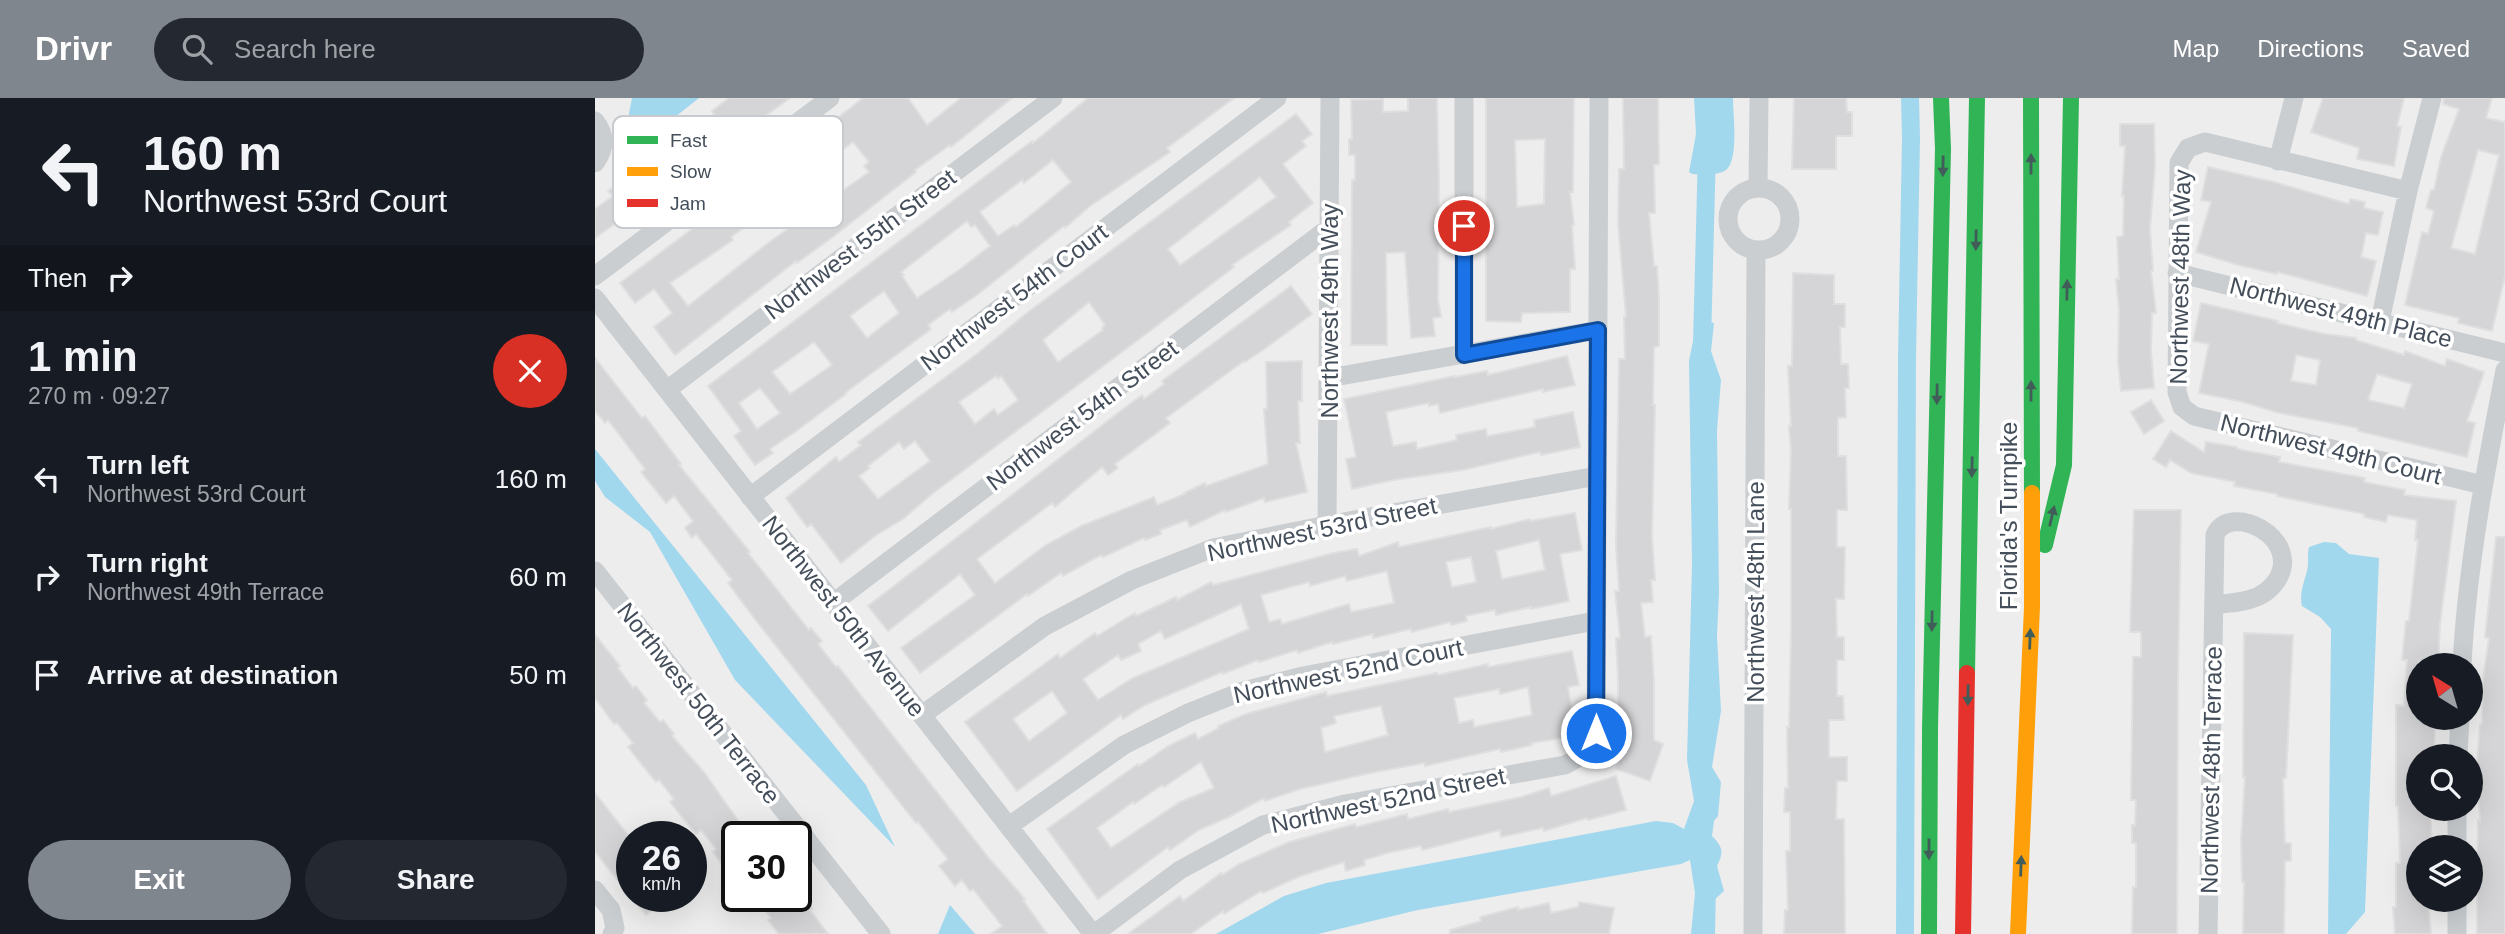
<!DOCTYPE html>
<meta charset="utf-8">
<style>
body{margin:0;font-family:Helvetica,sans-serif;background:#242831;color:#f1f3f6;height:100vh;display:flex;flex-direction:column;font-size:26px;white-space:nowrap}
*{box-sizing:border-box;margin:0}
p{font-size:23px;color:#9ea1a6}
.icon{flex:none;width:38px;height:38px;fill:none;stroke:currentColor;stroke-width:2;stroke-linecap:round;stroke-linejoin:round}
.map{position:relative;flex:1;overflow:hidden}
.side{display:flex;flex-direction:column;background:#171b24;width:595px}
.side>*{flex:none}
.hud{background:#171b24;color:#f1f3f6;overflow:hidden}
.needle{width:46px;rotate:323deg}
.controls{position:absolute;left:1811px;top:555px;display:grid;gap:14px}
.controls a{display:grid;place-items:center;width:77px;height:77px;border-radius:50%;background:#171b24;box-shadow:0 7px 28px #0002;font-size:35px}
.speed{position:absolute;left:21px;top:723px;display:flex;gap:14px;font-size:35px;font-weight:700;text-align:center}
.speed>*{display:grid;place-content:center;width:91px;height:91px;border-radius:50%;background:#171b24;box-shadow:0 7px 28px #0002;line-height:1}
.speed small{font-size:18px;font-weight:400}
.speed .limit{border:4px solid #111;border-radius:10px;background:#fff;color:#111}
.pin{position:absolute;display:grid;place-items:center;width:60px;height:60px;color:#fff;margin:-30px;border:4px solid #fff;border-radius:50%;box-shadow:0 2px 7px #0007}
.me{position:absolute;width:77px;margin:-38px;rotate:0deg;stroke-linejoin:round;filter:drop-shadow(0 0 5px #0008)}
.turn{display:flex;align-items:center;gap:24px;height:147px;padding:0 28px;font-size:32px}
.turn .icon{width:91px;height:91px;stroke-width:2.5}
.turn b{display:block;font-size:49px;line-height:60px}
.then{display:flex;align-items:center;height:66px;padding:0 28px;background:#0003;gap:14px;font-size:26px}
.round{display:grid;place-items:center;flex:none;width:74px;height:74px;border-radius:37px;background:#242831}
.head{display:flex;align-items:center;justify-content:space-between;height:119px;padding:0 28px}
h1{font-size:42px;font-weight:700;line-height:52px}
.cta{display:flex;gap:14px;margin-top:auto;padding:14px 28px}
.cta a{flex:1;height:80px;border-radius:42px;background:#80868d;color:#fff;font-size:28px;font-weight:700;line-height:80px;text-align:center}
.cta a+a{background:#242831;color:#f1f3f6}
ul{padding:0;list-style:none}
li{display:flex;align-items:center;gap:21px;height:98px;padding:0 28px}
li div{flex:1}
li b{display:block;font-size:26px}
li em{font-style:normal}
header{display:flex;align-items:center;gap:42px;box-sizing:border-box;height:98px;padding:0 35px;background:#80868d;color:#fff}
header strong{font-size:33px}
nav{display:flex;gap:38px;margin-inline-start:auto;font-size:24px}
.search{width:490px;height:63px;background:#242831;display:flex;align-items:center;gap:18px;box-sizing:border-box;padding:0 24px;border-radius:38px;color:#9ea1a6;font-size:26px}
main{display:flex;flex:1;min-height:0}
.map>svg:first-child{display:block}
.water{fill:#a2d8ee}
.lines{fill:none;stroke-linecap:round;stroke-linejoin:round}
.canal{stroke:#a2d8ee;stroke-width:18}
.building{fill:#d5d5d7;stroke:#dfdfe0;stroke-width:2;fill-rule:evenodd}
.street{stroke:#caced1;stroke-width:19}
.fast{stroke:#30b455;stroke-width:16}
.slow{stroke:#ff9f0a;stroke-width:16}
.jam{stroke:#e5322d;stroke-width:16}
.oneway{fill:#415d59}
.route-casing{stroke:#114b97;stroke-width:18}
.route{stroke:#1a73e8;stroke-width:12}
.labels{text-anchor:middle;dominant-baseline:central;stroke-width:7;stroke-linejoin:round;paint-order:stroke}
.street-label{font-size:24px;fill:#444e5a;stroke:#fff}
.key{fill:#fff;stroke:#c7cace;stroke-width:2}
.key-label{font-size:19px;fill:#444e5a}
</style>
<header>
<strong>Drivr</strong>
<div class="search"><svg class="icon" aria-label="search" viewBox="0 0 24 24"><circle cx="10" cy="10" r="6"/><path d="M15 15l6 6"/></svg>Search here</div>
<nav><a>Map</a><a>Directions</a><a>Saved</a></nav>
</header>
<main>
<section class="side">
<div class="hud">
<div class="turn"><svg class="icon" aria-label="left" viewBox="0 0 24 24"><path d="M17 20v-9H6M10 6l-5 5 5 5"/></svg><div><b>160 m</b>Northwest 53rd Court</div></div>
<div class="then">Then<svg class="icon" aria-label="right" viewBox="0 0 24 24"><path d="M7 20v-9h11M14 6l5 5-5 5"/></svg></div>
</div>
<div class="head"><div><h1>1 min</h1><p>270 m · 09:27</p></div><a class="round" style="background:#d93025;color:#fff"><svg class="icon" aria-label="close" viewBox="0 0 24 24"><path d="M6 6l12 12M18 6L6 18"/></svg></a></div>
<ul>
<li><svg class="icon" aria-label="left" viewBox="0 0 24 24"><path d="M17 20v-9H6M10 6l-5 5 5 5"/></svg><div><b>Turn left</b><p>Northwest 53rd Court</p></div><em>160 m</em></li>
<li><svg class="icon" aria-label="right" viewBox="0 0 24 24"><path d="M7 20v-9h11M14 6l5 5-5 5"/></svg><div><b>Turn right</b><p>Northwest 49th Terrace</p></div><em>60 m</em></li>
<li><svg class="icon" aria-label="arrive" viewBox="0 0 24 24"><path d="M6 21V4h12l-3 4 3 4H6"/></svg><div><b>Arrive at destination</b></div><em>50 m</em></li>
</ul>
<div class="cta"><a>Exit</a><a>Share</a></div>
</section>
<div class="map">
<svg width="1910" height="836" viewBox="0 0 1910 836">
<rect width="100%" height="100%" fill="#eeeded"/>
<path class="water" d="M37 0H104L50 43 36 39 34 15Z
M1099 0H1138C1138 16 1144 62 1131 72 1122 78 1108 76 1097 76L1094 74 1101 36Z
M1102 223 1119 225 1116 253 1126 282 1122 332 1124 495 1122 538 1126 613 1117 669 1126 684 1123 718 1119 723 1117 738C1128 749 1129 754 1122 768L1129 793 1106 814 1104 836H1096L1100 795 1095 762 1086 766 823 812 723 836H621L689 798 731 785 1061 723 1078 725 1089 731 1099 703 1092 662 1097 466 1094 263Z
M0 351 271 687 300 749 140 582 55 434 10 399 0 383Z
M1729 444 1741 445 1754 456 1784 460 1770 814 1751 836H1733L1736 531 1725 519 1707 508C1704 495 1709 485 1712 473 1714 465 1712 457 1714 449Z
M355 807 380 836H343Z"/>
<g class="lines">
<path class="canal" d="M1107 245 1112 52
M1111 836 1112 787
M1310 836 1312 260 1316 40 1315 0"/>
</g>
<path class="building" d="M134 0H195L99 70 101 72 73 94 71 92 36 121 32 117 0 140V111L18 98 13 93 43 69 47 73 119 16 117 13Z
M268 0H313L332 27 366 0H417L356 49 355 47 320 72 321 74 239 138 202 165 201 163 80 257 59 229 77 215 59 191 40 205 25 185 125 110 124 109 202 47 204 50ZM258 44 274 64 269 68 274 74 177 142 93 208 75 185 138 142 136 139 185 103 181 98 210 74 213 78Z
M493 0H639L572 50 575 54 495 108 470 130 469 128 382 197 357 214 355 211 333 227 336 231 250 295 251 296 200 334 175 351 178 355 160 367 139 338 146 333 113 288 437 43 438 45ZM458 62 476 84 421 129 419 127 403 138 385 114 427 82 429 85ZM372 123 376 129 380 127 395 148 364 172 322 200 307 178 309 177 306 174ZM289 193 304 215 272 240 255 218ZM219 244 237 267 195 296 177 274ZM165 290 185 315 162 331 144 305Z
M813 0H842L844 85 843 202 846 219 838 220 840 238 816 240 810 154 791 155 792 247H756L757 82H760V57H754V41H757L756 2 788 1V14L813 13Z
M891 0H979L978 94H975L979 127 977 128 980 171H975V214L927 215 926 224 891 223ZM950 41 949 106 922 109 920 42Z
M1028 0H1063L1064 66 1059 67 1060 115H1054L1059 168H1062L1064 200V248L1059 249 1058 307H1060L1057 438 1060 482H1056L1058 504 1046 505 1050 539 1056 538 1059 585V642L1068 646 1055 683 1021 671 1036 630H1023V580L1021 540H1025L1020 493H1024L1021 448 1024 261H1030L1029 219 1031 218 1023 126 1024 71H1029Z
M1199 0H1251L1252 14H1257V38H1241V71H1197Z
M1728 0H1809L1802 28 1806 29 1799 68 1762 61 1764 50 1716 34Z
M1849 0H1897L1891 20 1910 24V178L1897 233 1863 225 1864 220 1810 207 1827 134 1833 136 1839 113 1831 110 1836 92H1839L1846 59 1864 11 1848 6ZM1883 52 1904 57 1880 156 1856 150Z
M701 16 717 36 707 43 711 48 688 66 718 105 694 124 696 127 637 167 639 169 551 236 337 396 308 421 280 438 246 465 216 426 212 429 191 400 241 359 244 364 266 347 263 344 383 255 433 214ZM665 79 681 99 585 167 573 151ZM494 204 510 227 507 230 508 232 463 264 448 242ZM401 278 403 281 406 278 423 302 403 317 399 311 380 326 364 304ZM320 343 335 363 283 401 264 378 275 370 273 368 304 344 309 351Z
M1525 26H1559L1560 68 1555 131 1558 173H1556L1561 215H1557L1556 253 1559 290 1526 293 1523 263 1524 212 1521 181H1524L1522 139 1528 138 1529 98H1527L1530 48H1525Z
M1613 69 1679 84 1754 106 1755 101 1770 104 1769 110 1788 114 1783 137 1771 135 1766 159 1781 163 1772 198 1683 174 1682 176 1643 167 1601 154 1616 104 1606 102Z
M1198 175 1239 177V206H1250V229H1245L1246 266H1253L1254 290H1250L1251 319 1243 320V358H1251L1252 412H1242V449H1250L1249 501H1241L1242 539H1249V562H1242V598H1248L1249 622H1234V659H1252V683H1242L1241 721H1249L1250 836H1189L1190 812H1193L1191 753H1195V714H1189L1190 690H1193L1192 629H1194L1196 534V411H1194L1196 352 1194 328H1196L1193 268H1197Z
M696 188 717 216 671 250 650 264 649 263 571 320 575 325 520 366 523 370 513 377 507 369 460 409 457 405 382 461 400 485 451 447 486 428 559 399 562 407 590 396 589 395 610 385 611 388 673 366 669 311H672L671 264 707 263V303H703L705 345H701L712 394 670 404 669 400 631 414 630 412 595 429 592 422 565 432 566 436 550 442 549 440 508 459 506 457 468 478 466 475 433 498 432 496 325 575 306 550 380 497 365 476 293 533 273 508 532 308 547 297 549 301 569 286 567 283Z
M1606 205 1683 223 1682 225 1730 236 1761 240V242L1809 257 1810 253 1850 268 1852 261 1889 274 1872 323 1880 325 1872 359 1763 333V330L1684 315 1648 304 1604 295 1614 246 1598 243ZM1701 257 1725 262 1721 287 1696 283ZM1782 276 1817 286 1809 310 1773 302Z
M972 258 980 287 948 294V291L845 315 843 306 834 308V305L791 314 798 348 821 344 822 351 862 342 861 337 891 331 892 338 940 329 939 322 978 314 985 349 946 357 945 354 868 372 798 382 757 391 751 361 761 359 749 301 860 278V279L892 273 893 277Z
M0 260 47 320 50 318 86 366 84 367 155 454 153 455 187 498 214 532 216 530 227 543 223 546 241 569 243 568 393 759 430 801 428 802 452 836H396L407 828 378 791 375 793 367 782 360 788 344 768 353 761 323 724 321 725 159 520 133 485 137 482 101 436 97 440 90 430 98 423 79 398 71 405 46 374 50 371 13 322 10 325 0 313Z
M1556 302 1569 323 1549 336 1536 314Z
M1576 333 1609 354 1611 344 1642 349V351L1685 359 1684 364 1770 380 1769 384 1810 392 1809 397 1861 403 1845 526 1843 565 1824 563V620H1840L1839 658H1824V710H1835L1837 749H1824V802H1833L1836 836H1800L1798 809H1801V765H1805L1803 708H1801V607L1809 608 1812 562H1807L1811 523H1814L1823 442H1820L1822 422 1793 417 1791 424 1769 419V416L1682 398V396L1639 388 1640 384 1596 375 1575 362 1571 369 1558 361Z
M1539 412H1586L1583 577 1582 836H1537L1538 789H1541V745H1537V727H1540L1541 702H1536L1538 559H1546V534H1535Z
M980 415 987 452 965 456 974 503 936 511V509L901 517 900 512 871 518 872 523 856 527 855 524 817 534 816 531 778 540V536L738 546 737 544 703 555 702 552 664 564 663 562 628 576 627 574 550 607 528 621 526 617 422 693 370 624 463 556 465 560 500 535 502 538 540 515 541 518 581 499 582 502 616 484 618 487 738 455 762 451 764 458 803 444 804 449 896 429V431L935 421V423ZM944 442 950 472 907 481 901 453ZM876 459 881 484 857 489 851 464ZM792 473 799 505 756 514 754 506 687 526 685 521 674 524 666 497 714 484 715 488 750 478 752 483ZM646 506 654 531 538 580 503 602 488 581 523 557 526 562 546 553 543 546 566 533 570 541ZM457 593 472 615 434 643 418 621Z
M1901 439H1910V836H1882L1883 722 1885 723 1882 665 1885 626H1887L1888 581 1894 540 1890 539Z
M1649 535 1698 537 1691 680H1688L1690 745H1696V763H1690L1689 836H1648L1649 784H1647L1646 742 1650 679H1648Z
M0 537 25 568 23 570 38 590 41 588 52 602 49 605 65 624 68 622 79 636 77 638 109 674 154 738H142V780L131 767 129 769 118 754 121 751 106 732 101 736 87 719 75 704 79 701 64 682 61 684 43 662 33 649 38 645 22 625 19 626 0 600Z
M977 553 984 587 973 589 981 638 936 645 937 647 906 654 905 651 830 668V665L780 674 705 691 670 703 669 700 634 719 604 732 575 752 573 749 503 801 452 731 543 666 544 668 573 648 600 635 603 641 624 630 623 628 651 616 731 594 732 598 842 575 843 577 893 566V569ZM933 589 937 617 879 629 878 622 864 625 859 600 904 591 905 596ZM786 608 793 637 730 654 726 630 741 625 739 618ZM606 664 619 690 585 704 516 750 502 730 538 704 539 706 567 687 569 689Z
M1021 678 1031 712 993 722 992 720 949 733 948 730 906 739 905 732 827 752 826 748 796 754 769 762 770 767 751 773 749 764 703 779 668 795 666 793 629 816 628 813 596 836H533L585 798 588 803 626 775 627 777 644 766 694 744 760 726 761 729 812 716 813 721 853 711 854 714 926 699 954 690 956 698Z
M0 695 37 742V798H76L51 817 0 754Z
M159 798H207L217 811 215 812 233 836H184L173 822 176 820Z
M984 804 1019 810 1014 836H855V832L886 823 885 819 923 809V812L954 805 956 815 983 809Z"/>
<g class="lines">
<path class="street" d="M0 23C11 37 10 51 0 65
M1683 63 1699 0
M1133 121a31 31 0 1 1 62 0a31 31 0 1 1-62 0Z
M1163 90 1164 0
M1813 93 1610 44 1593 50 1584 65 1582 294 1587 309 1599 318 1888 387
M1582 175 1910 255
M0 178 235 0
M0 200 498 836
M1785 223 1813 93 1837 0
M869 257V0
M734 280 1003 232
M72 292 458 0
M155 399 682 0
M732 427 735 0
M0 473 286 836
M238 505 735 129
M1867 567C1872 467 1891 370 1910 272
M327 617 450 528 537 482 618 450 732 427 1002 378
M1863 658 1865 620
M414 728 529 647 593 615 648 593 708 578 1000 523
M1862 749V710
M0 792 16 812 20 830 17 836
M499 836 585 772 668 727 750 706 970 667 990 656 1001 634 1004 0
M1158 836 1161 153
M1613 836 1620 437C1635 403 1708 440 1682 482 1676 491 1667 498 1656 501 1645 505 1631 505 1619 507
M1862 836V802"/>
<path class="fast" d="M1436 0 1437 395
M1450 447 1469 367 1476 0
M1372 575 1382 0
M1334 836 1335 631 1348 51 1346 0"/>
<path class="slow" d="M1423 836 1437 509V395"/>
<path class="jam" d="M1368 836 1372 575"/>
</g>
<defs><path id="oneway-solid" d="M-6-.8H1V-3.2L6.5 0L1 3.2V.8H-6Z" transform="scale(1.75)"/></defs>
<g class="oneway">
<use href="#oneway-solid" transform="translate(1436 66) rotate(-90)"/>
<use href="#oneway-solid" transform="translate(1348 68) rotate(91)"/>
<use href="#oneway-solid" transform="translate(1381 142) rotate(91)"/>
<use href="#oneway-solid" transform="translate(1472 192) rotate(-89)"/>
<use href="#oneway-solid" transform="translate(1436 293) rotate(-90)"/>
<use href="#oneway-solid" transform="translate(1342 296) rotate(91)"/>
<use href="#oneway-solid" transform="translate(1377 369) rotate(91)"/>
<use href="#oneway-solid" transform="translate(1457 418) rotate(-77)"/>
<use href="#oneway-solid" transform="translate(1337 523) rotate(91)"/>
<use href="#oneway-solid" transform="translate(1435 541) rotate(-88)"/>
<use href="#oneway-solid" transform="translate(1373 597) rotate(91)"/>
<use href="#oneway-solid" transform="translate(1334 751) rotate(90)"/>
<use href="#oneway-solid" transform="translate(1426 768) rotate(-88)"/>
</g>
<g class="lines">
<defs>
<path id="route" d="M869 128V257L1003 232 1001 635"/>
</defs>
<use href="#route" class="route-casing"/>
<use href="#route" class="route"/>
</g>
<g class="labels">
<g class="street-label">
<text transform="translate(265 146) rotate(-37)">Northwest 55th Street</text>
<text transform="translate(1585 179) rotate(-89)">Northwest 48th Way</text>
<text transform="translate(419 199) rotate(-37)">Northwest 54th Court</text>
<text transform="translate(734 213) rotate(-90)">Northwest 49th Way</text>
<text transform="translate(1746 214) rotate(14)">Northwest 49th Place</text>
<text transform="translate(487 317) rotate(-37)">Northwest 54th Street</text>
<text transform="translate(1736 351) rotate(14)">Northwest 49th Court</text>
<text transform="translate(1413 418) rotate(-90)">Florida's Turnpike</text>
<text transform="translate(727 431) rotate(-12)">Northwest 53rd Street</text>
<text transform="translate(1160 494) rotate(-90)">Northwest 48th Lane</text>
<text transform="translate(249 518) rotate(52)">Northwest 50th Avenue</text>
<text transform="translate(753 573) rotate(-12)">Northwest 52nd Court</text>
<text transform="translate(104 605) rotate(52)">Northwest 50th Terrace</text>
<text transform="translate(1616 672) rotate(-89)">Northwest 48th Terrace</text>
<text transform="translate(793 702) rotate(-12)">Northwest 52nd Street</text>
</g>
</g>
<rect x="18" y="18" width="230" height="112" rx="10" class="key"/>
<rect x="32" y="38" width="31" height="8" fill="#30b455"/>
<rect x="32" y="69" width="31" height="9" fill="#ff9f0a"/>
<rect x="32" y="101" width="31" height="8" fill="#e5322d"/>
<g class="key-label">
<text x="75" y="49">Fast</text>
<text x="75" y="80">Slow</text>
<text x="75" y="112">Jam</text>
</g>
</svg>
<div class="controls">
<a><svg class="needle" viewBox="-14 -14 28 28"><path d="M0-13l5 13h-10z" fill="#e53935"/><path d="M0 13l5-13h-10z" fill="#9ea1a6"/></svg></a>
<a><svg class="icon" aria-label="search" viewBox="0 0 24 24"><circle cx="10" cy="10" r="6"/><path d="M15 15l6 6"/></svg></a>
<a><svg class="icon" aria-label="layers" viewBox="0 0 24 24"><path d="M12 4l9 5-9 5-9-5zM3 14l9 5 9-5"/></svg></a>
</div>
<div class="speed"><div>26<small>km/h</small></div><div class="limit">30</div></div>
<div class="pin" style="left:869px;top:128px;background:#d93025"><svg class="icon" aria-label="arrive" viewBox="0 0 24 24"><path d="M6 21V4h12l-3 4 3 4H6"/></svg></div>
<svg class="me" style="left:1001px;top:635px" viewBox="-20 -20 40 40"><circle r="17" fill="#1a73e8" stroke="#fff" stroke-width="3"/><path d="M0-11L8 9 0 5-8 9z" fill="#fff"/></svg>
</div>
</main>
